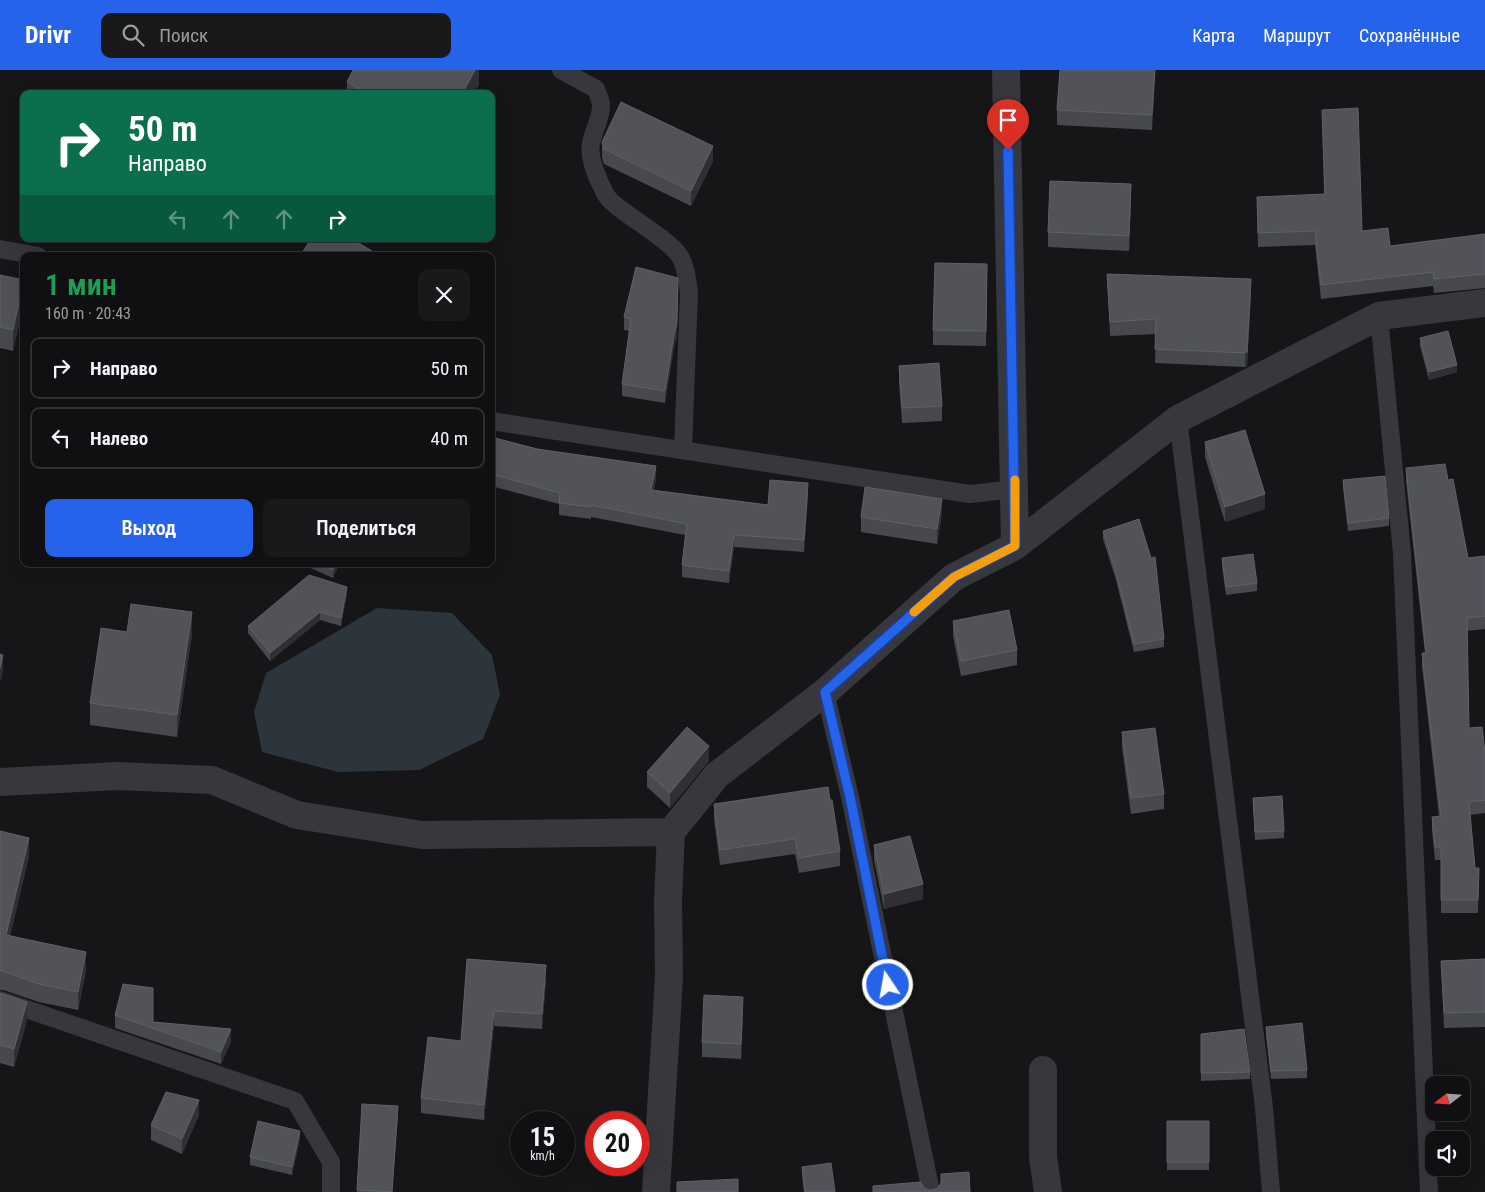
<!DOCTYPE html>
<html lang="ru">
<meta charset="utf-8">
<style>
body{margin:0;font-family:"Roboto Condensed",sans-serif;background:#19191b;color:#f1f3f6;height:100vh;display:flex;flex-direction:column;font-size:19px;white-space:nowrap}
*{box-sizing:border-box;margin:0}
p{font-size:16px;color:#9c9d9f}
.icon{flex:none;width:28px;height:28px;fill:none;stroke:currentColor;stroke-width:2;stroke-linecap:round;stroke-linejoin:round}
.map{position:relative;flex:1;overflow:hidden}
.side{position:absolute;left:20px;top:182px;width:475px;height:315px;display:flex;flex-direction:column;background:#101012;border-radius:10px;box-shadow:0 5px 20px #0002,0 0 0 1px #303032}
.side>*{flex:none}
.banner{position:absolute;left:20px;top:20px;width:475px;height:152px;border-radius:10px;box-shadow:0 5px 20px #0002,0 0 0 1px #303032;background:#0b6e4f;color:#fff;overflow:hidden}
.needle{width:32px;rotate:253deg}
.controls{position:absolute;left:1425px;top:1006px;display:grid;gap:10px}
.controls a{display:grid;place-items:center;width:45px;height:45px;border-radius:10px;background:#101012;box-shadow:0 5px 20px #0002,0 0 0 1px #303032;font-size:25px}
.speed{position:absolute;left:510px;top:1041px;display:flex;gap:10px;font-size:25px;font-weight:700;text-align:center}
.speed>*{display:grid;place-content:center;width:65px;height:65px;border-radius:50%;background:#101012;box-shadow:0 5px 20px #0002,0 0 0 1px #303032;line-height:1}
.speed small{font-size:12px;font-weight:400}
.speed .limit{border:8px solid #d22;background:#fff;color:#111}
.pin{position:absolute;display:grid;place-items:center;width:42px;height:42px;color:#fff;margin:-51px -21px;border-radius:50% 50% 50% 0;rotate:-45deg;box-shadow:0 0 5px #0007}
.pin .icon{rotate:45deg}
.me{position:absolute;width:55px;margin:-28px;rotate:348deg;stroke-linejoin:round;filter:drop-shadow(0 0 4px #0008)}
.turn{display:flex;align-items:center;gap:18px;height:105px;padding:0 25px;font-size:22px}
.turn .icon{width:65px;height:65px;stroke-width:2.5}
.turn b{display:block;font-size:35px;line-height:42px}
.lanes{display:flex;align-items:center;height:48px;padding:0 25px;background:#0003;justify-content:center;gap:25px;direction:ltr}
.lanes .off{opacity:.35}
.round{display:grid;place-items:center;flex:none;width:52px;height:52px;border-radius:10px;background:#19191b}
.summary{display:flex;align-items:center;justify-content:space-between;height:85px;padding:0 25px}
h1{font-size:30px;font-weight:600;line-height:38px;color:#1e9e55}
.button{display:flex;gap:10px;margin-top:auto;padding:10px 25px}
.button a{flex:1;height:58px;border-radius:10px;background:#2563eb;color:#fff;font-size:20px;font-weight:600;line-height:58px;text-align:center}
.button a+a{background:#19191b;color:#f1f3f6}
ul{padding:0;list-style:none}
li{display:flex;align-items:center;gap:15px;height:62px;margin:0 10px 8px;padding:0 15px;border:2px solid #303032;border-radius:10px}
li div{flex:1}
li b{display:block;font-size:19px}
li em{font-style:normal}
header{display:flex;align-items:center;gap:30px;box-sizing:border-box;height:70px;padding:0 25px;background:#2563eb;color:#fff}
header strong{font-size:24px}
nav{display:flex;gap:28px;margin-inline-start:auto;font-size:18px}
.search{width:350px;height:45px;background:#19191b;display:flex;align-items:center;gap:12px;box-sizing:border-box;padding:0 18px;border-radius:10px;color:#9c9d9f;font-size:19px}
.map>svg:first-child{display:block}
.water{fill:#2c353c}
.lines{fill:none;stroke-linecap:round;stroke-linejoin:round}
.lane{stroke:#37383d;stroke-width:18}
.street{stroke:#37383d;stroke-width:28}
.wall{fill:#47494d}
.shaded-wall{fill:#2f3033}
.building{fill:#525359;stroke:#5f6168}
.route-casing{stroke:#184099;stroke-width:12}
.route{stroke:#2563eb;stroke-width:9}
.slow{stroke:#f59e0b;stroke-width:9}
</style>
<header>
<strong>Drivr</strong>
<div class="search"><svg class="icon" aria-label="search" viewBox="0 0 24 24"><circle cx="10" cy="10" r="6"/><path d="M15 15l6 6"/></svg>Поиск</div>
<nav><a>Карта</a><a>Маршрут</a><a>Сохранённые</a></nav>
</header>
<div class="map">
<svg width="1485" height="1122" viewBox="0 0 1485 1122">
<rect width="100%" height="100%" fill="#161618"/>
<path class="water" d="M377 538 452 543 492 585 500 625 483 669 419 700 338 702 262 682 254 642 266 603Z"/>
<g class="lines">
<path class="lane" d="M561 0 596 19C598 24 600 29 601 34 602 48 593 60 591 74 588 88 599 112 606 125 610 132 619 138 626 143 639 153 670 172 679 185 686 195 687 210 689 222L683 379
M0 179 38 186
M1379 246 1402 483 1429 1122
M1178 349 1264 1038 1271 1122
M491 351 970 424 1015 419
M825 622 850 727 931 1122
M0 930 295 1031 331 1092V1122"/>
<path class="street" d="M1006 0 1015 476
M0 712 118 706 212 710 297 745 422 765 671 762 717 705 825 622 954 507 1015 476 1178 349 1379 246 1485 233
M1043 1000V1087L1048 1122
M656 1122 669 907 668 831 671 762"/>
</g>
<path class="wall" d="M479 0V14L474 24H347V12Z
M1155 0 1152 60 1057 55V40Z
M1322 40 1362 161 1390 176 1485 164V218L1434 223 1433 216 1321 229 1315 175 1258 177 1257 127 1324 124Z
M602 72 713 91 691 136 604 94 602 87Z
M1131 130 1129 181 1048 177V162Z
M987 194 986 276 933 275V260Z
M636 197 677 265 674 277 665 333 622 326V314L629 261 624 260V247Z
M1107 204 1251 224 1247 296 1245 297 1155 293 1156 264 1110 266Z
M0 205 24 232 13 281 0 278Z
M1420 268 1457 302 1429 310 1420 276Z
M899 296 942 336V351L902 353 899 311Z
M491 367 656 408 654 420 768 435 808 425 804 482 734 477 729 513 682 507V495L685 465 591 447V449L559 445V434L491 416Z
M1205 372 1265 439 1225 452 1205 387Z
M1406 398 1448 410 1468 488 1485 486V559L1467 561 1469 658 1485 682V743L1470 745 1475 798H1479L1478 843H1441V790H1435L1432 760V747L1439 746 1422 596V583H1425L1406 411Z
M1343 410 1389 448V456L1348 461 1343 418Z
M942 444 937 474 861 462V447Z
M1103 461 1164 569V577L1134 582 1116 510 1103 469Z
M1222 488 1257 513V521L1226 525 1222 496Z
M304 494H339L333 508 304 495Z
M347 524 341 556 320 550 270 591 248 563V556Z
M953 551 1017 580V595L961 606 953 566Z
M127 562 192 564 177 667 90 655V633Z
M1122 662 1164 724V739L1131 744 1122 677Z
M709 691 670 738 647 717V702Z
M1253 728 1284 761V768L1255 770Z
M714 734 840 781V796L799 803 795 784 720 795 714 749Z
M0 761 29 786 10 866 86 901 78 940 39 932 3 920H0Z
M874 775 923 829 884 839 874 790Z
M467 889 546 910 542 959 494 956 484 1050 421 1043V1028L461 971Z
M1485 889V957L1444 958 1441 891Z
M0 923 27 950 14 997 0 993Z
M743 942 741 989 702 987V972Z
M115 945 153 952 231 972 221 994 115 958Z
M1266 957 1307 1000V1008L1271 1009 1266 965Z
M1201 964 1250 1002V1009L1201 1011Z
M362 1034 398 1044 392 1122H357Z
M199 1045 182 1084 151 1070V1055Z
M1167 1051H1209V1100H1167Z
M300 1069 292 1105 250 1095V1087Z
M802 1097 835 1122H804L802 1105Z"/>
<path class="shaded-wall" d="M475 0H479V14L474 24H462Z
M1155 0V6L1152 60V45Z
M713 76V91L691 136V121Z
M1131 114V130L1129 181V166Z
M1251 209 1247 296 1245 297V283Z
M24 210V232L13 281V260Z
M678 220 677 265 674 277 665 333V321Z
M1457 295V302L1429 310V302Z
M656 396V408L651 432V420Z
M808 413V425L804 482V470Z
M1265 424V439L1225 452V437Z
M942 429V444L937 474V459Z
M734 465V477L729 513V501Z
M336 494H339L333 508V500Z
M347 517V524L341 556V548Z
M192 542V564L177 667V645Z
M320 542V550L270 591V583Z
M3 585V600L0 613V598Z
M709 676V691L670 738V723Z
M29 768V786L6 884V865Z
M923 814V829L884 839V824Z
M86 882V901L78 940V922Z
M546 895V910L542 959V944Z
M743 927V942L741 989V974Z
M27 932V950L14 997V979Z
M494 941V956L484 1050V1035Z
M231 959V972L221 994V982Z
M199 1030V1045L182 1084V1069Z
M398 1036V1044L392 1122Z
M300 1061V1069L292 1105V1097Z"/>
<path class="building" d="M353 0H475L462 24H368L347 12Z
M1060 0H1155L1152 45 1057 40Z
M621 32 713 76 691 121 604 79 602 72Z
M1358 38 1362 161 1388 158 1390 176 1485 164V204L1434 209 1433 202 1321 215 1315 161 1258 163 1257 127 1325 124 1322 40Z
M1050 111 1131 114 1129 166 1048 162Z
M311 169H352L377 184 376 186H300Z
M935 193 987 194 986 261 933 260Z
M636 197 678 208 677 253 674 265 665 321 622 314 631 249 624 247Z
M1107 204 1251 209 1247 282 1245 283 1155 279 1156 249 1110 252Z
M0 205 24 210 13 260 0 257Z
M1448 261 1457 295 1429 302 1420 268Z
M939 293 942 336 902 338 899 296Z
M1245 360 1265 424 1225 437 1205 372Z
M491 367 537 379 656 396 651 420 768 435 770 410 808 413 804 470 734 465 729 501 682 495 687 454 591 435V437L559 433 560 423 491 404Z
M1445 394 1448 410 1453 409 1468 488 1485 486V546L1467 548 1469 658 1482 657 1485 682V730L1469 732 1475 798H1479L1478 830H1441V777H1435L1432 747 1441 746 1422 583H1426L1406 398Z
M1385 406 1389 448 1348 453 1343 410Z
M865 417 942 429 937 459 861 447Z
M1139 449 1151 488 1155 487 1164 569 1134 574 1116 502 1103 461Z
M1253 484 1257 513 1226 517 1222 488Z
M319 494H336L333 500Z
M309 505 347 517 341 548 320 542 270 583 248 556Z
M131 534 192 542 177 645 90 633 101 558 127 562Z
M1009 540 1017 580 961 591 953 551Z
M0 584 3 585 0 598Z
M687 657 709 676 670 723 647 702Z
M1155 658 1164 724 1131 728 1122 662Z
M828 717 830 730H832L840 781 799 788 795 769 720 780 714 734Z
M1282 726 1284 761 1255 762 1253 728Z
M0 761 29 768 6 865 86 882 78 922 39 914 3 901H0Z
M910 766 923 814 884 824 874 775Z
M467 889 546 895 542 944 494 941 484 1035 421 1028 428 967 461 971Z
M1485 889V942L1444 943 1441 891Z
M123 914 153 918V952L231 959 221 982 115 945Z
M0 923 27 932 14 979 0 975Z
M704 925 743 927 741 974 702 972Z
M1302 953 1307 1000 1271 1001 1266 957Z
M1244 959 1250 1002 1201 1003V964Z
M166 1022 199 1030 182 1069 151 1055Z
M362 1034 398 1036 392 1122 357 1120Z
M258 1051 300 1061 292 1097 250 1087Z
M1167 1051H1209V1092H1167Z
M831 1093 835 1122H805L802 1097Z
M969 1102 970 1122H873V1116L921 1112 923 1117 928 1120H933L938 1118 941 1113V1104Z
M738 1109V1122H677V1112Z"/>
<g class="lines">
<defs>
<path id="route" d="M888 915 850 727 825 622 954 507 1015 476 1008 80"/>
</defs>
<use href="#route" class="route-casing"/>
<use href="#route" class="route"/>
<path class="slow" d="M914 542 954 507 1015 476V410"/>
</g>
</svg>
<div class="controls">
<a><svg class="needle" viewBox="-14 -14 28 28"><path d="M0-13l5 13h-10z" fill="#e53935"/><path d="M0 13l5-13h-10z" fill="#9c9d9f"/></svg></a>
<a><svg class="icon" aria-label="sound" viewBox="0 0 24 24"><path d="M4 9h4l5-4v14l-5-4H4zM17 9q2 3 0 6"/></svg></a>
</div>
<div class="speed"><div>15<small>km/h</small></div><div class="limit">20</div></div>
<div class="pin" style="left:1008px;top:80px;background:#d93025"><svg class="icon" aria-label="arrive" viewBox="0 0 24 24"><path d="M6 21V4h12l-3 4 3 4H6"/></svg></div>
<svg class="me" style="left:888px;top:915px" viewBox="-20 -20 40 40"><circle r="17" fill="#2563eb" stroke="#fff" stroke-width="3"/><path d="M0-11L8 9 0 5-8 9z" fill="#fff"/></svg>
<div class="banner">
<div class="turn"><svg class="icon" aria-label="right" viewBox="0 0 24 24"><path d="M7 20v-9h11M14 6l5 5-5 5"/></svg><div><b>50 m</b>Направо</div></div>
<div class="lanes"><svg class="icon off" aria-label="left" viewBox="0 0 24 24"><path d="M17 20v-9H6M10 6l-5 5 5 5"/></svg><svg class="icon off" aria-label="ahead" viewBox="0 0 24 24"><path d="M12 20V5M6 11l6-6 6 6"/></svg><svg class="icon off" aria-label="ahead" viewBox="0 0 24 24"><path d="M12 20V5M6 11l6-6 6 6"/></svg><svg class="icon" aria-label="right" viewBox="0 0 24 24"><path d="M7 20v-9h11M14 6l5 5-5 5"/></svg></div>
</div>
<section class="side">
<div class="summary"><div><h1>1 мин</h1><p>160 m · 20:43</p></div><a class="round"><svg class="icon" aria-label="close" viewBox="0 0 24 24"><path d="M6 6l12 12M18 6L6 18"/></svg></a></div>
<ul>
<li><svg class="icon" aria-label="right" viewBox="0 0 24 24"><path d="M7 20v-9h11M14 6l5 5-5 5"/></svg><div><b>Направо</b></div><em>50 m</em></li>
<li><svg class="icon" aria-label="left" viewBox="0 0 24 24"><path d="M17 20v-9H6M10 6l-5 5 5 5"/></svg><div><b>Налево</b></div><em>40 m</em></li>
</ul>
<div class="button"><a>Выход</a><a>Поделиться</a></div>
</section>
</div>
